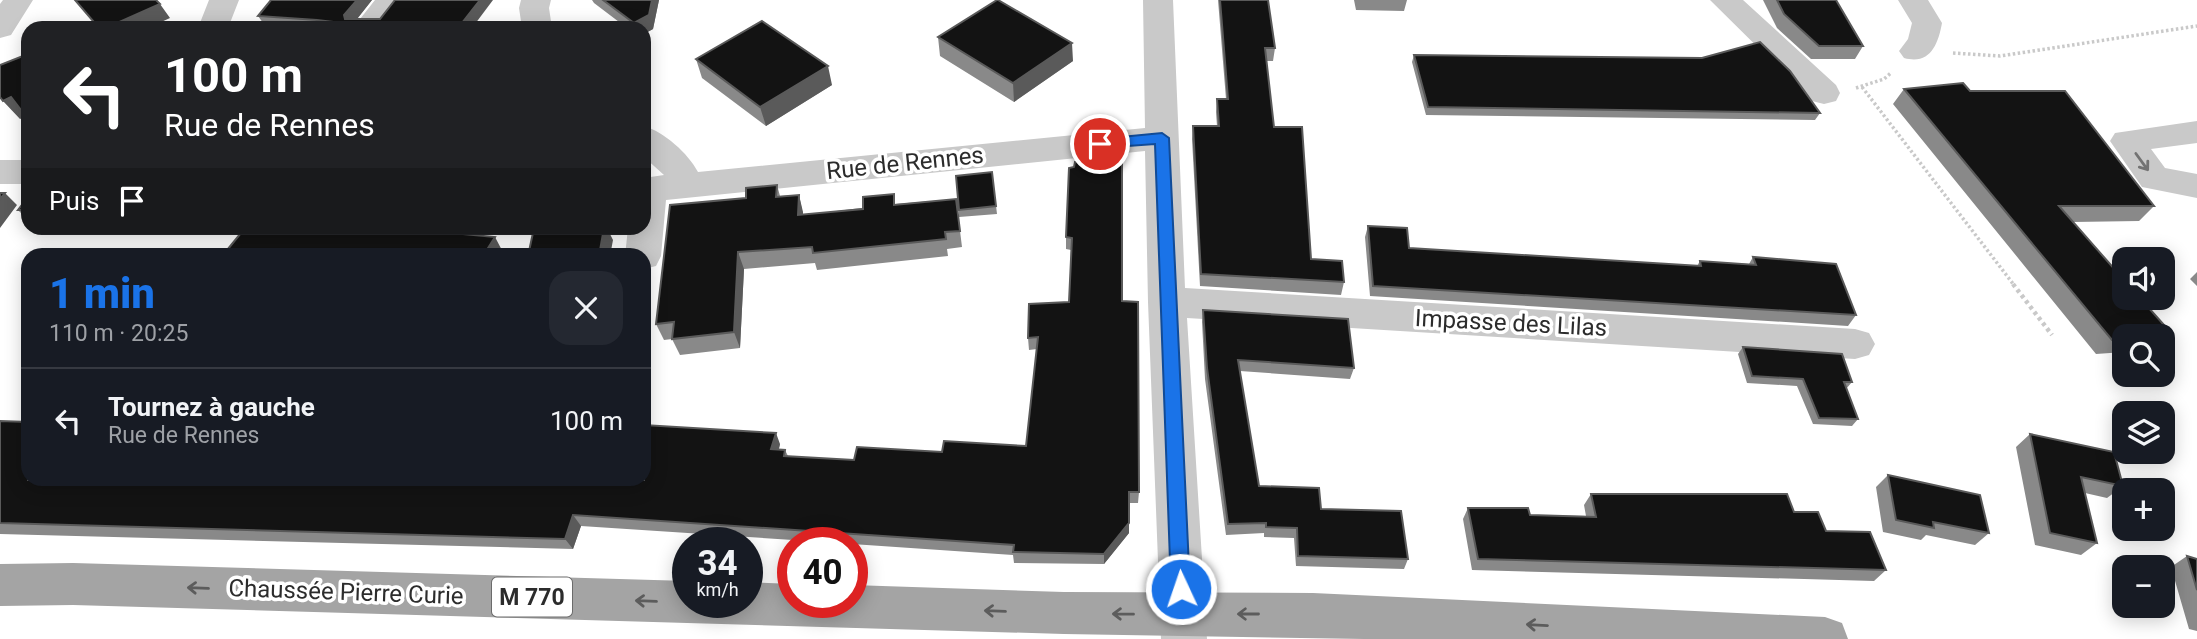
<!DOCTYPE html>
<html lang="fr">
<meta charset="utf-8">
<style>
body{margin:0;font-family:Roboto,sans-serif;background:#242831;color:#f1f3f6;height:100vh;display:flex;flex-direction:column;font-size:26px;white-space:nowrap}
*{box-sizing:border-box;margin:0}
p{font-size:23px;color:#9ea1a6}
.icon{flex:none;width:38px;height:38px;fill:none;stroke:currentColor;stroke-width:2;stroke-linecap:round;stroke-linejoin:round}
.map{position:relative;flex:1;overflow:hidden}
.details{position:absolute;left:21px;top:248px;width:630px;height:238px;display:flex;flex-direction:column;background:#171b24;border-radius:21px;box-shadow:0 4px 18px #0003}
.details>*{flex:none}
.banner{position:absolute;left:21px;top:21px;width:630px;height:214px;border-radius:21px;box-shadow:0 4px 18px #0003;background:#202124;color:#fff;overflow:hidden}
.controls{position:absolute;left:2112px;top:247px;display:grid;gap:14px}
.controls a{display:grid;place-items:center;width:63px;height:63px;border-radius:14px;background:#171b24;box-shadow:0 4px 18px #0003;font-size:35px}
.speed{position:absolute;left:672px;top:527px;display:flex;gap:14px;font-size:35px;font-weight:700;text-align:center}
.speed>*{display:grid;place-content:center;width:91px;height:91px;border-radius:50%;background:#171b24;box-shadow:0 4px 18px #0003;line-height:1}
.speed small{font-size:18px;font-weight:400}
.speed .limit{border:10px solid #d22;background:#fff;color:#111}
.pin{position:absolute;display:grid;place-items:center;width:60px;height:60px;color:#fff;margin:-30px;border:4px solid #fff;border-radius:50%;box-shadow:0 2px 7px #0007}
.me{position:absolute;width:77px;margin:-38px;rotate:357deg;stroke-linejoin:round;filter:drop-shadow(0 0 5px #0008)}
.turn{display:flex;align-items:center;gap:24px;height:147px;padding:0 28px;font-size:32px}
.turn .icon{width:91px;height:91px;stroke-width:2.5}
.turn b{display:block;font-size:49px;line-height:60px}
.then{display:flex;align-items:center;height:66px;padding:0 28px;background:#0003;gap:14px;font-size:26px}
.round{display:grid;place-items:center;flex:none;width:74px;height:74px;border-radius:21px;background:#242831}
.summary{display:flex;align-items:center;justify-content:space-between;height:119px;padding:0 28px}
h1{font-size:42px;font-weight:800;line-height:52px;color:#1a73e8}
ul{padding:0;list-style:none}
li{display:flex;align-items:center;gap:21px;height:105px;padding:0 28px;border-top:2px solid #363941}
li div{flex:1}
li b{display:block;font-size:26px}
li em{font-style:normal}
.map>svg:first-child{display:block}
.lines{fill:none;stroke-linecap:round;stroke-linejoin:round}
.path-far1{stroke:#c9c9c9;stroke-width:3.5;stroke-dasharray:2.5 2.5;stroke-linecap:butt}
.path{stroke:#c9c9c9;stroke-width:4.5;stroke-dasharray:3.5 3.5;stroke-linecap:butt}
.minor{fill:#c9c9c9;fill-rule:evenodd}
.major{fill:#a4a4a4;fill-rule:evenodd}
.wall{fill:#898989}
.shaded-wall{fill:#5a5a5a}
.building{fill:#131313;stroke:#5a5a5a;stroke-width:2}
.oneway{stroke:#737373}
.oneway2{stroke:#5c5c5c}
.route{fill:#1a73e8;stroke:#114b97;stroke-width:2}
.labels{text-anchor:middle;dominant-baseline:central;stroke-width:7;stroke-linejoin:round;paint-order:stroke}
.shield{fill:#fff;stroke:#6b6b6b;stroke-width:2}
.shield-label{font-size:23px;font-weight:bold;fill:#2c2c2c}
.street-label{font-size:24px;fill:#2c2c2c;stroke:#fff}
</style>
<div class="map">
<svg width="2197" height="639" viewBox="0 0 2197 639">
<rect width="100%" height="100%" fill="#fff"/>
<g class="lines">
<path class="path-far1" d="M1953 53 2000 56 2197 26
M1862 87 2014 285
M1856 88 1884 79 1892 72"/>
<path class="path" d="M2013 284 2052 335"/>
<path class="minor" d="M3 0H33L11 35 0 38V4Z
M209 0H239L228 28H198Z
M375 0H406L384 28H353Z
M521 0H551L549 8 552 28H522L519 8Z
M1143 0H1173L1185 288 1855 329 1869 333 1875 344 1869 355 1855 359 1187 318 1207 639H1161L1148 302 1145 151 666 200 661 256 656 266 644 269V256H625L628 228H644V178L664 175 644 157V126C664 132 688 153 698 172L1145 128Z
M1710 0H1743L1836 85 1840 93 1836 101 1824 104 1812 101Z
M1898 0H1928L1942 23C1938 45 1930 65 1904 58L1899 51 1908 39 1912 23Z
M2197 121V143L2151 149 2165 168 2197 174V198L2142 187 2110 141 2115 133Z
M0 160H28V184H0Z"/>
<path class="major" d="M73 563 688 581V602H747V582L793 584V602H852V585L1064 592 1313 593 1825 617 1842 623 1848 639H1364L1064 634 73 605 0 606V564Z"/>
</g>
<path class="wall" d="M271 0H372L357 19 472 28 266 27 258 16Z
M592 0H659L653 29 644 34V28H627L594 3Z
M1218 0H1268L1275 48 1273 61H1266L1274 127 1311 259 1344 282 1341 295 1200 286 1192 139 1193 126H1217L1216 112 1217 99H1226Z
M1354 0H1407L1404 11 1356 10Z
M1763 0H1836L1863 46 1855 59H1811L1777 28Z
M938 37 1073 61 1014 102 940 56Z
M1414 55 1820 113 1815 120 1426 115 1412 62Z
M696 59 832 85 766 126 702 78Z
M1904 89 1970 91 2154 206 2139 221 2073 222 2172 334 2163 343V336H2124V352L2096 354 1893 104Z
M1069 168 1122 301 1139 492 1138 503H1129V533L1104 564 1014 563 1013 555 852 544V542H824L581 526 573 549 0 534V421L28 480 780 444 779 449 785 450 788 456 854 460 1026 446 1037 349 1029 350 1028 338 1069 302 1071 250 1066 249V237Z
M992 172 997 214 959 217 956 176Z
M777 185 780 196 799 195 803 215 895 204 956 199 962 247 947 249 948 256 817 270 815 263 744 269 740 348 680 355 672 339 664 340 656 324 746 198Z
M28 197V220L18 210Z
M1368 226 1409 248 1697 266 1700 261 1749 264 1753 257 1856 315 1848 326 1370 296 1365 237Z
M2197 272V286L2190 279Z
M1203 310 1354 368 1350 379 1240 371 1259 486 1321 509 1408 559 1404 569 1296 566 1294 538 1264 537V533L1226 535 1205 379 1202 322Z
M1743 347 1852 382 1846 389 1858 419 1852 426 1813 424 1797 386 1747 383 1738 354Z
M2030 434 2123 486 2107 498 2085 493 2097 543 2081 555 2035 545 2016 447Z
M1888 475 1989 533 1975 545 1926 535 1921 540 1883 532 1876 487Z
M1591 494 1794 512 1886 570 1874 581 1472 570 1463 519 1468 508 1530 515 1586 516 1584 505Z
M2187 556 2197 559V631L2189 629 2171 567Z"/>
<path class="shaded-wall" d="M357 0H372L353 24 345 19 344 15Z
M480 0H493L472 28H458Z
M652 0H659L653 29 644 34V28H636L634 23Z
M160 4 170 18 148 28H106Z
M1072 43 1073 61 1014 102 1013 83Z
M828 66 832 85 766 126 760 107Z
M11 97 28 116 20 119 3 101Z
M5 193 17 205 0 228V199Z
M799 195 803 212V232L798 215Z
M604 228H607L613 240 610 256H599Z
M495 237 505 256H483Z
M738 252 744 269 740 348 734 332Z
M776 433 780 444 776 460 771 449Z
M573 515 581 526 573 549 565 539Z
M1129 523V533L1104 564V554Z"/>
<path class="building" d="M75 0H156L160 4 106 28H99Z
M271 0H357L344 15 345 19H380L395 0H480L458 28H383L317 20 258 16Z
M603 0H652L649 15 634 23Z
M997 0H998L1072 43 1013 83 938 37Z
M1220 0H1268L1275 48H1265L1274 127H1302L1311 259 1342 261 1344 282 1201 274 1193 126H1219L1217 99H1228Z
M1777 0H1836L1863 46H1819L1784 14Z
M762 21 828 66 760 107 696 59Z
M1760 42 1790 71 1820 113 1428 107 1414 55 1702 58Z
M28 54V119L11 97 3 101 0 97V65Z
M1963 83 1970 91H2065L2154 206H2059L2124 280V298H2140L2172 334 2154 336H2124V339L2112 340 1904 89Z
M1075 162 1122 163V301L1138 302 1139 492H1129V523L1104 554 1013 552 1014 545 573 515 565 539 0 523V421L28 422V480H644V425L776 433 771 449 785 450 784 456 854 460 857 447 942 452 944 441 1026 446 1038 337 1028 338 1029 304 1069 302 1072 238 1066 237 1069 168 1074 167Z
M992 172 996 206 959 210 956 176Z
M777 185 776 197 799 195 798 215 863 209V197L894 194V205L956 199 960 231 945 232 946 239 813 253 812 247 738 252 734 332 672 339 674 322 656 324 670 205 746 198V188Z
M0 193H5L0 199Z
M28 197V210H18Z
M1368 226 1407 228 1409 248 1701 266 1700 261 1756 265 1753 257 1836 264 1856 315 1373 286Z
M245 228H399L495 237 483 256H233L223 255Z
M534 228H604L599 256H528Z
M1203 310 1348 319 1354 368 1238 360 1259 486 1319 488 1321 509 1401 511 1408 559 1298 556 1297 528 1266 527V523L1228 524 1207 368Z
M1743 347 1842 354 1852 382H1844L1858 419 1819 418 1803 379 1752 376Z
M2030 434 2114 452 2123 486 2081 477 2097 543 2050 533Z
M1888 475 1980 495 1989 533 1933 522 1934 528 1896 520Z
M1591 494H1787L1794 512H1818L1826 531 1870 532 1886 570 1478 559 1468 508H1528L1530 515 1596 517Z
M2187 556 2197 559V590Z"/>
<defs><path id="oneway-shaft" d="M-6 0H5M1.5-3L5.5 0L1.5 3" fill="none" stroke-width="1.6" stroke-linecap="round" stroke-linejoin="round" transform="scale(1.75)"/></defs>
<use class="oneway" href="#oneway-shaft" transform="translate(2142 162) rotate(54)"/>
<g class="oneway2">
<use href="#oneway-shaft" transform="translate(198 588) rotate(-178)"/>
<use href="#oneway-shaft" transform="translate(646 601) rotate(-178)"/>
<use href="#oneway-shaft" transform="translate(995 611) rotate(-178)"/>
<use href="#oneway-shaft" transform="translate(1123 614) rotate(-179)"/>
<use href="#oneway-shaft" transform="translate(1248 614) rotate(-180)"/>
<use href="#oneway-shaft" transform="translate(1537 625) rotate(-177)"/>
</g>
<path class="route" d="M1162 133 1169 138 1190 589 1188 595 1181 598 1174 595 1171 589 1155 144 1100 148 1093 144 1100 139Z"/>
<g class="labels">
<rect class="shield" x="492" y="577.5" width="80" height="39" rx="5"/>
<g class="shield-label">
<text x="532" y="597">M 770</text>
</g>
<g class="street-label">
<text transform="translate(905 163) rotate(-6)">Rue de Rennes</text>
<text transform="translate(1511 323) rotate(3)">Impasse des Lilas</text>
<text transform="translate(346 592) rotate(2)">Chaussée Pierre Curie</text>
</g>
</g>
</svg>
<div class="controls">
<a><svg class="icon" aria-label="sound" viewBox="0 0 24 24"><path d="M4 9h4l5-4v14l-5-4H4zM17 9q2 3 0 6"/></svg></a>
<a><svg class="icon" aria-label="search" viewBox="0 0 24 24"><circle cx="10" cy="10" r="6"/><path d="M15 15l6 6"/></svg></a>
<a><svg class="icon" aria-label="layers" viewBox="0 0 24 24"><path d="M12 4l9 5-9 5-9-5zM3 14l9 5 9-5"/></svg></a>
<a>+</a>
<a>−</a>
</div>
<div class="speed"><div>34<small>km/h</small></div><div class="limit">40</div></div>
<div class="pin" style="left:1100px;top:144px;background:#d93025"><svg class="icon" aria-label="arrive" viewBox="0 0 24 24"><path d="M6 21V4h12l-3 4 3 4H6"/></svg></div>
<svg class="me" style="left:1181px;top:589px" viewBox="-20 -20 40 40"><circle r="17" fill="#1a73e8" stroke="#fff" stroke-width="3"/><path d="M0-11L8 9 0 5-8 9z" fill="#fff"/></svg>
<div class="banner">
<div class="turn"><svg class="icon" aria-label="left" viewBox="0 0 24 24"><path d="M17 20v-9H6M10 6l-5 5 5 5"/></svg><div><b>100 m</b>Rue de Rennes</div></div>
<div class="then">Puis<svg class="icon" aria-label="arrive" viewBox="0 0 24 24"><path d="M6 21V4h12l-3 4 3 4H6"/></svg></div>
</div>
<section class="details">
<div class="summary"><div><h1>1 min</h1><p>110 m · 20:25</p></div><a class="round"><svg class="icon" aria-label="close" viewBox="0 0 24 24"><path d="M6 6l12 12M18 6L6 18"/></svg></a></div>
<ul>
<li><svg class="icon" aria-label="left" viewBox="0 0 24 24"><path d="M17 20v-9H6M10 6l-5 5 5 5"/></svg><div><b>Tournez à gauche</b><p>Rue de Rennes</p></div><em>100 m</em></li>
</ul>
</section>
</div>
